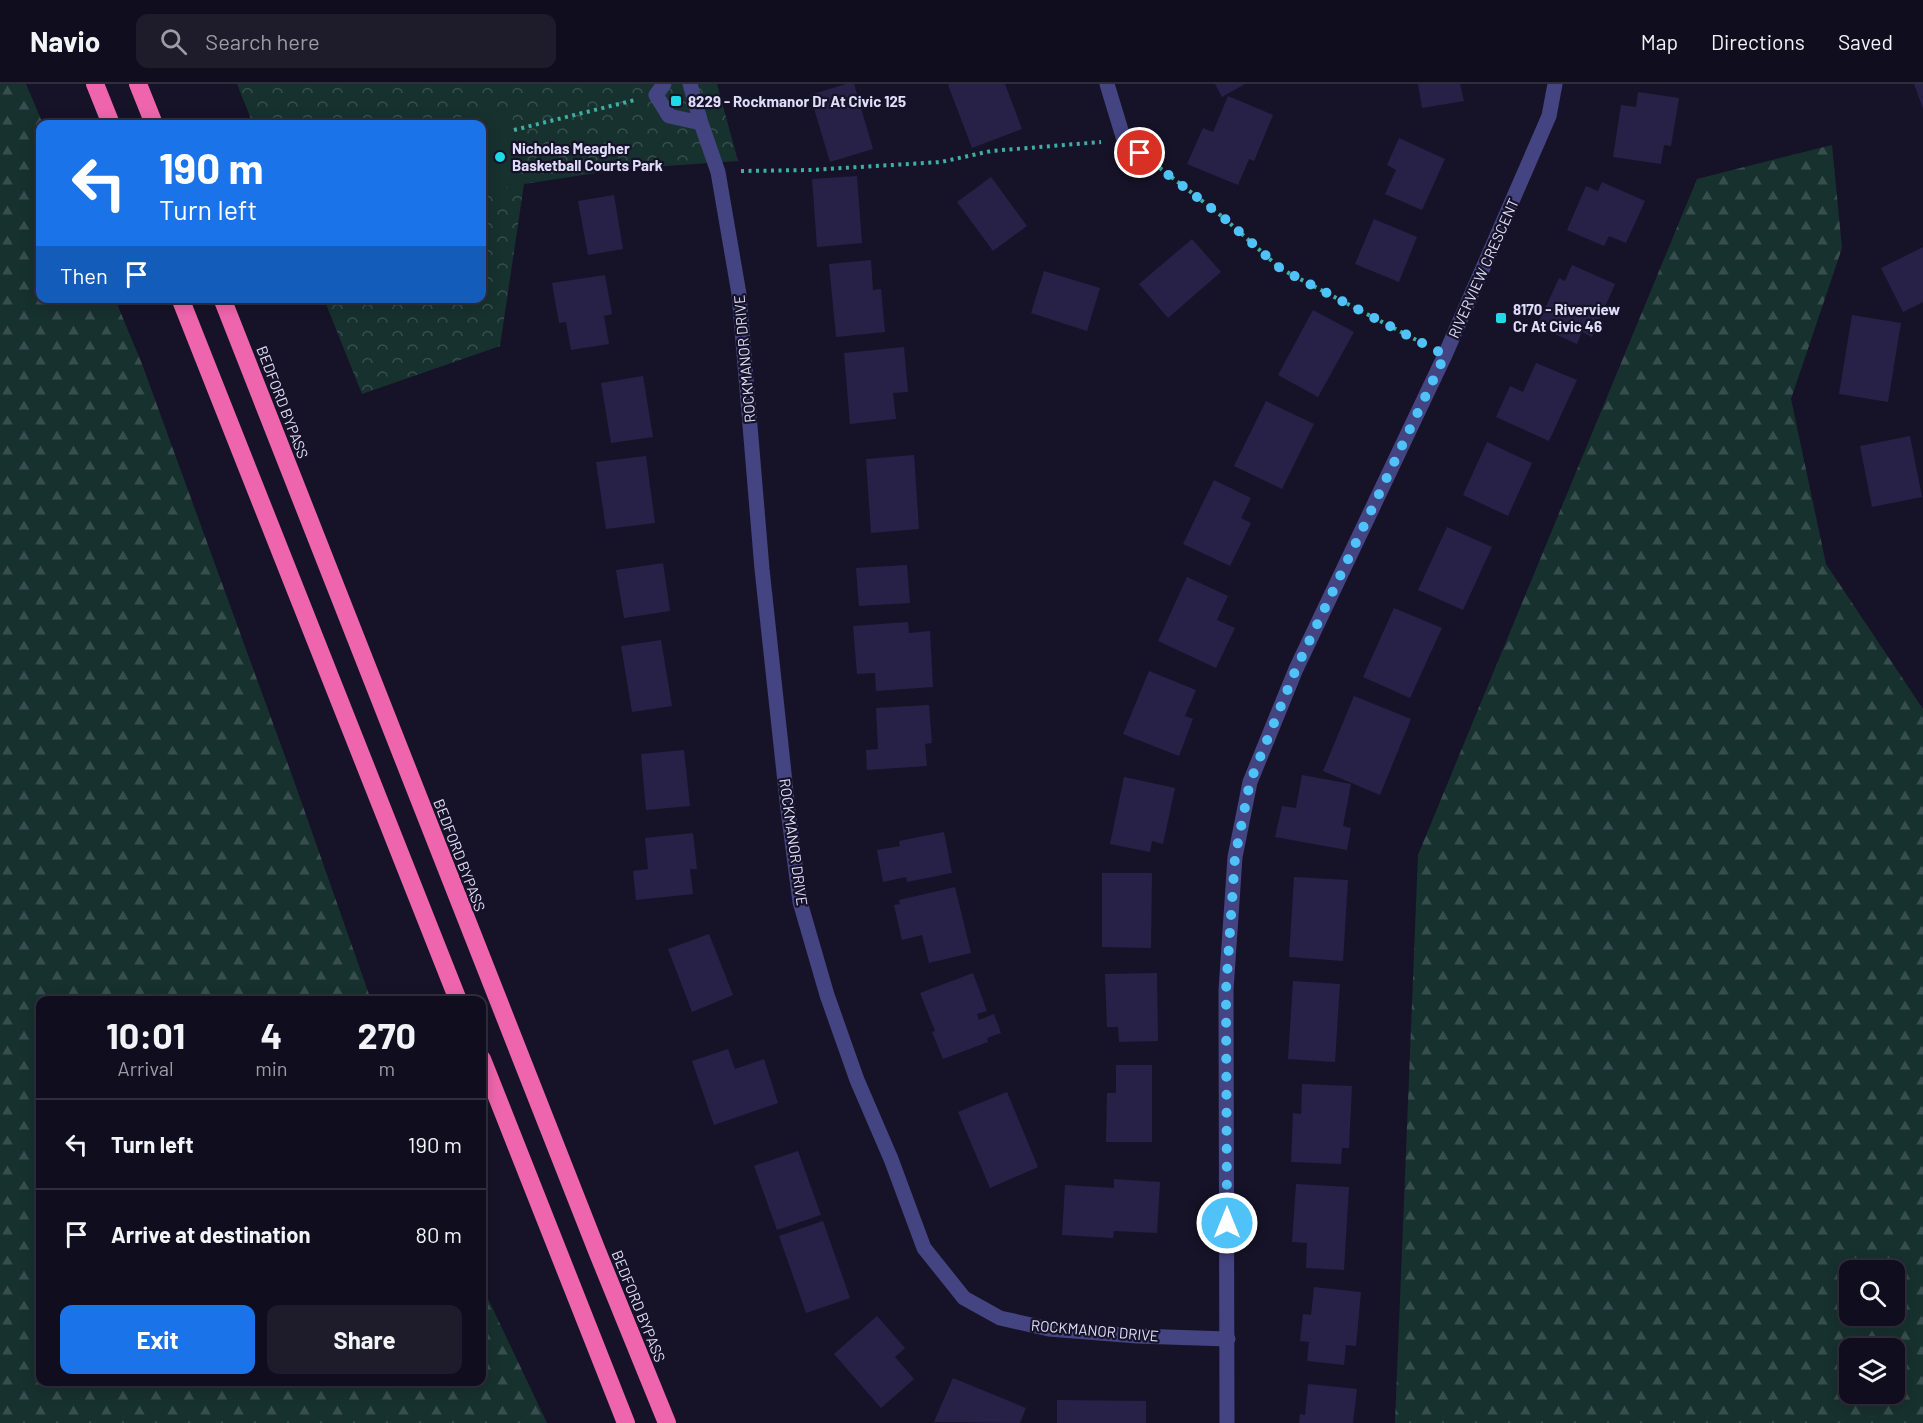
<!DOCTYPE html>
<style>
body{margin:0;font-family:Barlow,sans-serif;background:#1e1c2b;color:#f1f3f6;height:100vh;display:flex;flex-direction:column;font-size:22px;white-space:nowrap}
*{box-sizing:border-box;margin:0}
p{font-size:20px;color:#9c9ca4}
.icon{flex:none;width:33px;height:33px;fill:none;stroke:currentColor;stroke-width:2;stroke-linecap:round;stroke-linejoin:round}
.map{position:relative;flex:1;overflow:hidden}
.sheet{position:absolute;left:36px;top:912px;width:450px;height:390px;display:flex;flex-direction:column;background:#100e1e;border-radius:12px;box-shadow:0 3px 15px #0003,0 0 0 2px #302e3c}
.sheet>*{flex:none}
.guide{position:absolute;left:36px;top:36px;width:450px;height:183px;border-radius:12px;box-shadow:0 3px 15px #0003,0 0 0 2px #302e3c;background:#1a73e8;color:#fff;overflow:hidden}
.tools{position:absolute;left:1839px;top:1176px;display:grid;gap:12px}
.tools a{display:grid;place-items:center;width:66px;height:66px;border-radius:12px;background:#100e1e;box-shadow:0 3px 15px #0003,0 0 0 2px #302e3c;font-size:30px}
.pin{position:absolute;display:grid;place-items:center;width:51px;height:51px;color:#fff;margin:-26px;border:3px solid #fff;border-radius:50%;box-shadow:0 2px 6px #0007}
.me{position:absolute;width:66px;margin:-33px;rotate:0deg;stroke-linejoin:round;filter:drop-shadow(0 0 4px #0008)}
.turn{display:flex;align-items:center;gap:21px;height:126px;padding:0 24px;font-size:27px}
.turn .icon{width:78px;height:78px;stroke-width:2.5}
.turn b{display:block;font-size:42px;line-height:51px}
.then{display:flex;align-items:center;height:57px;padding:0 24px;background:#0003;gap:12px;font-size:22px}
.eta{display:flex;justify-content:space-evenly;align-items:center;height:102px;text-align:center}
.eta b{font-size:36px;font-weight:700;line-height:42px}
.cta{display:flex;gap:12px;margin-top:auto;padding:12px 24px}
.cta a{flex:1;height:69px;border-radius:12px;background:#1a73e8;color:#fff;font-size:24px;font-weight:700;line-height:69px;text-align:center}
.cta a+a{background:#1e1c2b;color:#f1f3f6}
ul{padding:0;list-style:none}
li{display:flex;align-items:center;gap:18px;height:90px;padding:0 24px;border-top:2px solid #302e3c}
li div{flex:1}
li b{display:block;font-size:22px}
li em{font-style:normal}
header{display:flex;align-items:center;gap:36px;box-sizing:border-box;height:84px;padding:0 30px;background:#100e1e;border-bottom:2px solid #302e3c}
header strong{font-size:28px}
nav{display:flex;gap:33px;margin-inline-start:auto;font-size:21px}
.search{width:420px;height:54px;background:#1e1c2b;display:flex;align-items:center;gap:15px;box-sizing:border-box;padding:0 21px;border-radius:12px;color:#9c9ca4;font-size:22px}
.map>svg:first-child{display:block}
.forest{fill:url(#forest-firs);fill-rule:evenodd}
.park{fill:url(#park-crowns)}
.garden{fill:#17312f}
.building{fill:#272147}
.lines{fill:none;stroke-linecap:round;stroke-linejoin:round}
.path{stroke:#3eafa3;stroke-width:4;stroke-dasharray:3 4.5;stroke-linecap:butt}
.minor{stroke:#434481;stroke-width:15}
.motorway{stroke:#ee65ad;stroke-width:18}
.route{stroke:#4fc3f7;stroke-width:10;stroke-dasharray:0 18}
.poi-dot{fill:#1edbe7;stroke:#161328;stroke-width:2}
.labels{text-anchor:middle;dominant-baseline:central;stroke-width:4.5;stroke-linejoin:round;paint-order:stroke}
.poi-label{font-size:15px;font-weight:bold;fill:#e0ddfb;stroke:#161328;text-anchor:start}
.street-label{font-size:15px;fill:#e0ddfb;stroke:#161328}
</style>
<header>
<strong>Navio</strong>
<div class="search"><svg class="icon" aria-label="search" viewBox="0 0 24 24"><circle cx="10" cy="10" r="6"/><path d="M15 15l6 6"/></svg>Search here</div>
<nav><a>Map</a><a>Directions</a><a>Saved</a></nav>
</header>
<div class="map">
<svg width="1923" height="1339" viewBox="0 0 1923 1339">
<defs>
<pattern id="forest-firs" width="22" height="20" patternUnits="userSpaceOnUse" patternTransform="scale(1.5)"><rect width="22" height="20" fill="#17312f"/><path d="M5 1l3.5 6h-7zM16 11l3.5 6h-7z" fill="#384e4e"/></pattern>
<pattern id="park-crowns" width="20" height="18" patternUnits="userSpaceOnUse" patternTransform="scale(1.5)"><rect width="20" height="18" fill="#17312f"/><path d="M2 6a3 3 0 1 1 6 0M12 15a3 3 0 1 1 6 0" fill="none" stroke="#384e4e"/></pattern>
</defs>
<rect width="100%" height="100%" fill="#161328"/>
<path class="forest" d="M0 0H26L43 40H40V214L115 215 142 280 294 697 371 916H40V1298H482V1202L547 1339H0Z
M1832 61 1842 164 1791 315 1826 480 1923 625V1339H1395L1418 771 1697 95ZM1850 1186H1894V1232H1850ZM1850 1264H1894V1310H1850Z"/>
<path class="park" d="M237 0H717L738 77 622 85 524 100 500 262 362 310 324 215 482 214V40H253Z"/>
<path class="garden" d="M511 25 523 100 482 107V40H418Z"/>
<path class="building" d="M846 0H854L873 65 830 78 810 11Z
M950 0H1005L1022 45 972 64 948 1Z
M1215 0H1245L1222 13Z
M1418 0H1460L1464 17 1422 24Z
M1914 0H1923V25Z
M1638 8 1679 14 1671 62 1664 61 1661 80 1613 73 1621 21 1636 23Z
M1228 12 1273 31 1254 77 1249 75 1238 101 1187 80 1203 44 1213 48Z
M1399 54 1445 75 1422 126 1385 110 1396 86 1387 81Z
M857 92 862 159 817 163 812 95Z
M991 93 1027 142 993 167 957 118Z
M1602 98 1645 117 1626 159 1609 152 1604 162 1567 146 1586 102 1598 107Z
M614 111 623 165 588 171 578 117Z
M1374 135 1417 153 1399 198 1355 180Z
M1192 155 1221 188 1168 234 1139 200Z
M1923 163V218L1903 228 1881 184Z
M871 176 873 206 881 205 885 248 836 253 829 180Z
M1572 181 1615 200 1592 253 1582 248 1577 260 1537 242 1559 194 1565 197Z
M1044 187 1100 204 1087 247 1031 229Z
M605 191 612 230 604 232 609 260 571 266 566 238 559 239 552 199Z
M1313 226 1354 248 1318 313 1278 291Z
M1852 231 1901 239 1888 318 1839 310Z
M904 263 908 308 893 309 896 335 850 340 844 269Z
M1536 279 1577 296 1549 357 1496 333 1510 302 1523 308Z
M643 292 653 353 611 359 601 299Z
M1266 317 1314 340 1282 405 1234 382Z
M1910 352 1922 413 1872 423 1860 362Z
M1487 358 1532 379 1508 432 1463 411Z
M914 371 919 445 871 449 866 375Z
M646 372 655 439 606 445 596 378Z
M1214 396 1251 414 1241 434 1251 439 1230 482 1183 460Z
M1447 443 1492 463 1463 526 1418 506Z
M663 479 670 527 624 534 616 486Z
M907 481 910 519 859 522 856 484Z
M1187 493 1228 512 1217 536 1235 544 1216 584 1158 557Z
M1394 524 1442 544 1410 614 1363 593Z
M908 538 909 549 930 547 933 603 876 607 875 589 857 590 853 542Z
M661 556 672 622 632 628 621 562Z
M1149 587 1196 606 1185 632 1193 635 1179 672 1123 650Z
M1354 612 1411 635 1380 711 1323 687Z
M929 621 932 659 925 660 927 682 867 686 866 666 878 665 876 624Z
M684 666 690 722 646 726 641 670Z
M1302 691 1351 700 1343 742 1351 744 1347 766 1275 753 1282 722 1296 724Z
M1124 693 1175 704 1163 760 1152 757 1150 768 1110 760Z
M944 748 952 789 907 798 906 793 883 798 877 766 900 762 899 757Z
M693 749 697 785H690L693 810 636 816 633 787 648 785 645 754Z
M1102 789H1152L1151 864 1102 863Z
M1294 793 1348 796 1343 877 1289 873Z
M955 803 971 869 929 879 922 851 902 856 894 821 900 820 899 816Z
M709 850 733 911 692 928 668 865Z
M973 889 987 927 977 930 979 936 994 930 1001 949 987 954 988 958 943 975 932 948 935 947 920 909Z
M1157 889 1158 957 1119 958 1118 943H1107L1105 890Z
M1293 897 1340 900 1335 978 1288 975Z
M728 965 735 985 764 975 778 1019 714 1041 692 977Z
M1116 981H1152V1058H1106L1107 1009H1116Z
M1302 1000 1352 1002 1349 1064H1342L1341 1080 1291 1078 1293 1029 1301 1030Z
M1007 1008 1038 1083 990 1104 958 1028Z
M798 1067 821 1131 777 1146 754 1082Z
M1114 1095 1160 1098 1157 1149 1114 1147 1113 1154 1062 1151 1065 1101 1114 1104Z
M1296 1100 1349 1103 1344 1186 1306 1184 1307 1159 1292 1158Z
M823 1137 850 1214 806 1229 779 1152Z
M1314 1203 1361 1208 1356 1262 1346 1261 1344 1281 1307 1277 1309 1258 1300 1257 1303 1230 1311 1231Z
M877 1232 905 1264 895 1273 914 1295 881 1324 834 1270Z
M953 1294 1026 1324 1020 1339 934 1338Z
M1308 1300 1357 1305 1353 1339H1299L1300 1330 1305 1331Z
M1057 1316 1146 1317V1339H1057Z"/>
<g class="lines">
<path class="path" d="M514 46 635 16
M1142 70 1224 134 1281 185 1426 261
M741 87 810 86 941 78 991 67 1101 58"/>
<path class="minor" d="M664 0 656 11 669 32 701 39
M690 0 701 39 718 88 739 210 762 485 788 726 800 818 827 911 857 996 891 1075 924 1164 964 1214 1000 1234 1049 1245 1137 1252 1228 1255
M1107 0 1124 56
M1227 1339 1226 906 1235 773 1250 698 1296 585 1445 271 1493 161 1549 32 1555 0"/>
<path class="motorway" d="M95 0 111 40
M138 0 154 40
M180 214 458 916
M222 214 597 1167 667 1339
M482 975 626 1339"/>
</g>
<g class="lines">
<path class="route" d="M1140 69 1224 134 1281 185 1445 271 1296 585 1250 698 1235 773 1226 906 1227 1139"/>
</g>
<g class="poi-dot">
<rect x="670" y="11" width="12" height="12" rx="3"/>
<circle cx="500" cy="73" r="6"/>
<rect x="1495" y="228" width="12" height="12" rx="3"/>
</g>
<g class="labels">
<g class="poi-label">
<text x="688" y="17">8229 - Rockmanor Dr At Civic 125</text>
<text x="512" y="64">Nicholas Meagher<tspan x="512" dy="17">Basketball Courts Park</tspan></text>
<text x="1513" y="225">8170 - Riverview<tspan x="1513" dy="17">Cr At Civic 46</tspan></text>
</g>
<g class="street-label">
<text transform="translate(1483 184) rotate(-66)">RIVERVIEW CRESCENT</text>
<text transform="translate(744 275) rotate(-95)">ROCKMANOR DRIVE</text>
<text transform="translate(283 318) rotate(69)">BEDFORD BYPASS</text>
<text transform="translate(794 758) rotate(82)">ROCKMANOR DRIVE</text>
<text transform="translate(460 771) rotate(69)">BEDFORD BYPASS</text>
<text transform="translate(639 1222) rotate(68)">BEDFORD BYPASS</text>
<text transform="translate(1095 1246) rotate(5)">ROCKMANOR DRIVE</text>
</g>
</g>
</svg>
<div class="tools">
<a><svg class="icon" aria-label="search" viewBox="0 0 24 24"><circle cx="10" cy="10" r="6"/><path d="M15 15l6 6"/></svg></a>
<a><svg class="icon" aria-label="layers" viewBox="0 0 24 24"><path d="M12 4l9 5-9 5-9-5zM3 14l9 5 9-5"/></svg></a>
</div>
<div class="pin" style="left:1140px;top:69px;background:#d93025"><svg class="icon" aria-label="arrive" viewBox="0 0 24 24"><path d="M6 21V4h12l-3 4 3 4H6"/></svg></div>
<svg class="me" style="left:1227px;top:1139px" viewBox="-20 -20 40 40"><circle r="17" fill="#4fc3f7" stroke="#fff" stroke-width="3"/><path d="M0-11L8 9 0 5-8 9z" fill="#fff"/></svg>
<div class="guide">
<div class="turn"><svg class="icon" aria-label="left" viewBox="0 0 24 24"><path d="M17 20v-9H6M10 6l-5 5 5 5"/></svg><div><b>190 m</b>Turn left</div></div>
<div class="then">Then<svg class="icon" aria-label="arrive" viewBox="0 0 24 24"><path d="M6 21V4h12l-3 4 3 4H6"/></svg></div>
</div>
<section class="sheet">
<div class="eta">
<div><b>10:01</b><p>Arrival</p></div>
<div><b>4</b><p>min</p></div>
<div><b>270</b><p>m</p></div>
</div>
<ul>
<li><svg class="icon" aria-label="left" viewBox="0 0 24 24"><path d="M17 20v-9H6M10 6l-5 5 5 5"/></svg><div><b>Turn left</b></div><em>190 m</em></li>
<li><svg class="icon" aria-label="arrive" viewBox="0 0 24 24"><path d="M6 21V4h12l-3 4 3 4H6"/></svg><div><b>Arrive at destination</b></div><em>80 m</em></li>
</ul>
<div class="cta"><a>Exit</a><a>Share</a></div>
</section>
</div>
